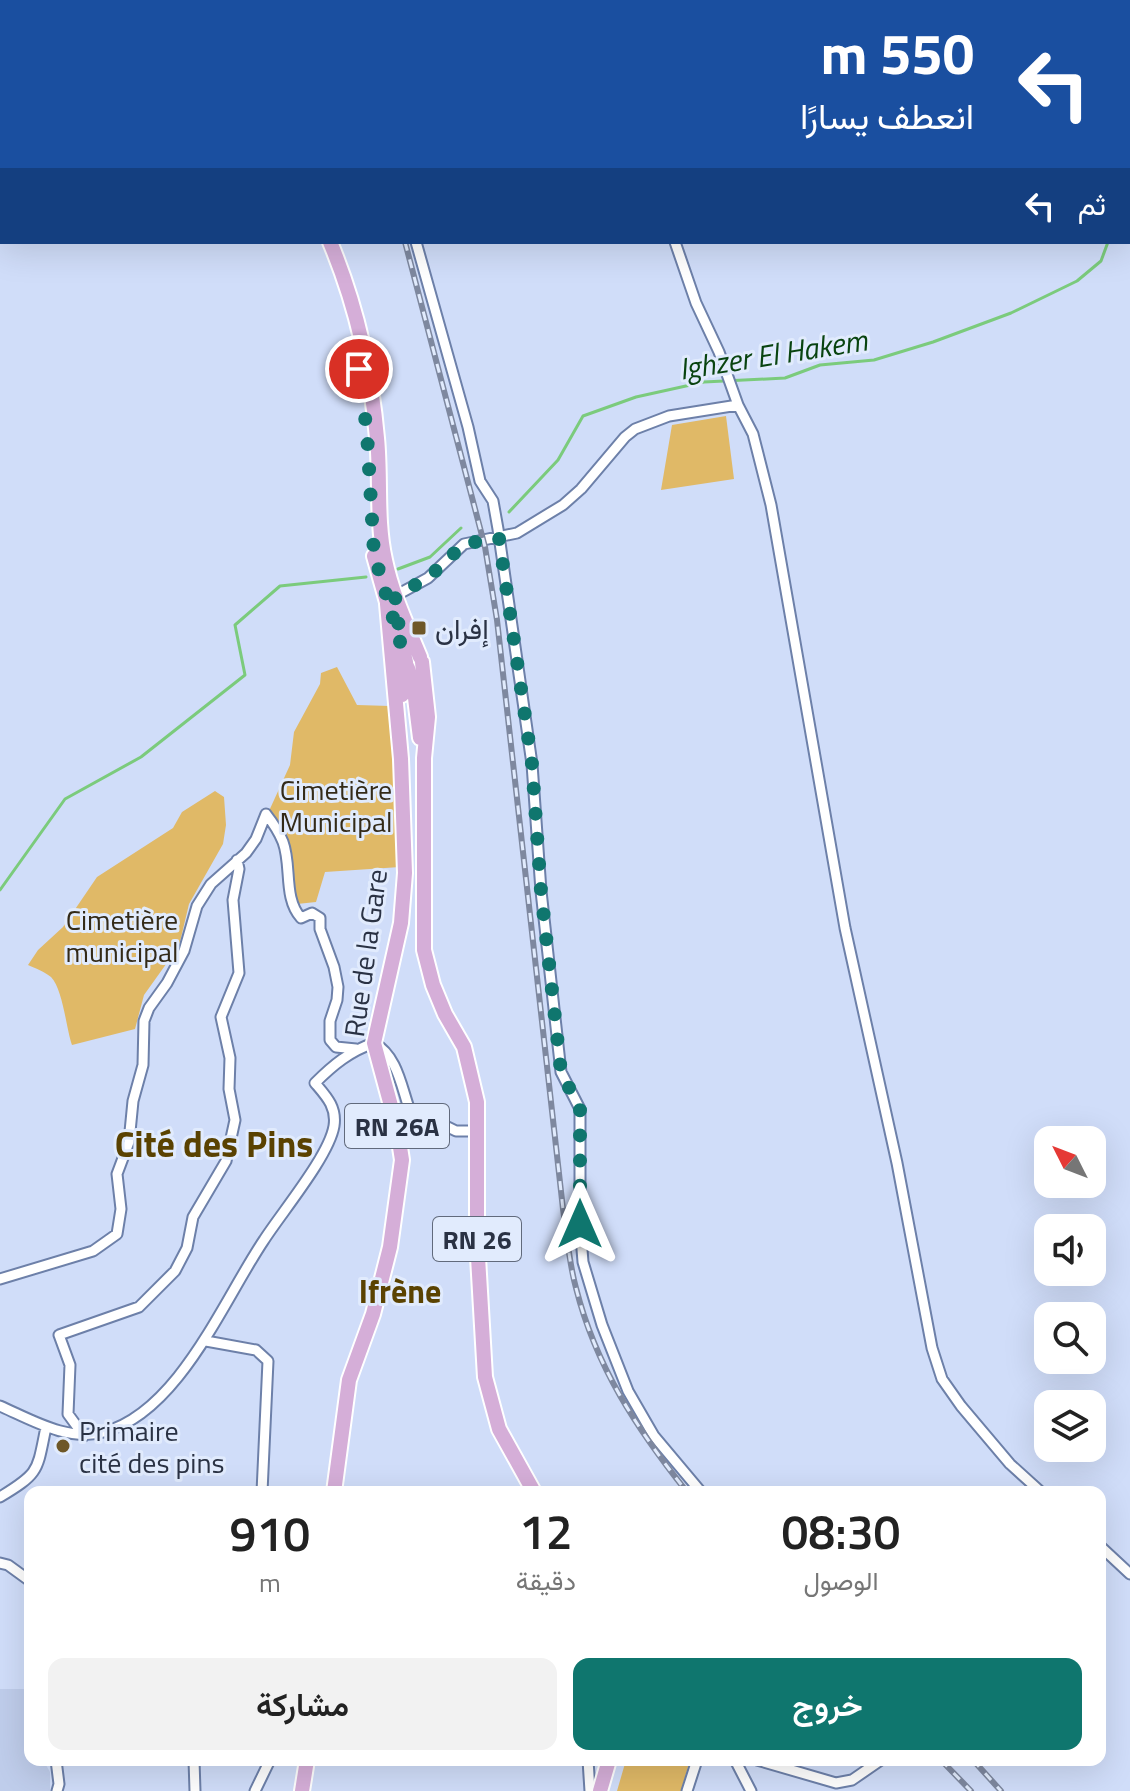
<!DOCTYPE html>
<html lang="ar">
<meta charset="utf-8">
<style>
body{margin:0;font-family:"Titillium Web",Vazirmatn,sans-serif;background:#f2f2f2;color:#222;direction:rtl;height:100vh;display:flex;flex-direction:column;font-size:30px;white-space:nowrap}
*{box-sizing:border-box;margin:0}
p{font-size:26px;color:#767676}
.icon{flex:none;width:44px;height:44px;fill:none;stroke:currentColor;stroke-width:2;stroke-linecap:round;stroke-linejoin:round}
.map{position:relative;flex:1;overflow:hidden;direction:ltr}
.panel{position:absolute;left:24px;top:1486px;width:1082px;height:280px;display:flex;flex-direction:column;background:#fff;border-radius:16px;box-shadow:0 8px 32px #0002;direction:rtl}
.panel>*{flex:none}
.top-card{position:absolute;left:0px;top:0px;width:1130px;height:244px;box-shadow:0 8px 32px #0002;direction:rtl;background:#1a4fa0;color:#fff;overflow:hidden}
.needle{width:52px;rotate:312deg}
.fabs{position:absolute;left:1034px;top:1126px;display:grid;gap:16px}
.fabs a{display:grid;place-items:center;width:72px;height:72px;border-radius:16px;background:#fff;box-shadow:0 8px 32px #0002;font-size:40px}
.pin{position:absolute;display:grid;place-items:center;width:68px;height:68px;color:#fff;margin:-34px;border:4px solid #fff;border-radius:50%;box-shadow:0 2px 8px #0007}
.me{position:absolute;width:88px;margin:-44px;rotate:0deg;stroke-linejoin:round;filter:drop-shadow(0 0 6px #0008)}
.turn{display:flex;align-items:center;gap:28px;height:168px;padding:0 24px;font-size:36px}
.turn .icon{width:104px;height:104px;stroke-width:2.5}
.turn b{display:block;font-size:56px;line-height:68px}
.then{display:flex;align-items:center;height:76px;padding:0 24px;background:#0003;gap:16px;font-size:30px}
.eta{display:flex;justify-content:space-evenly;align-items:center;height:136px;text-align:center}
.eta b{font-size:48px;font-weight:600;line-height:56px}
.cta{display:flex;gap:16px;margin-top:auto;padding:16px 24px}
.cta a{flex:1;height:92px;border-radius:16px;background:#0f766e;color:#fff;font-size:32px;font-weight:600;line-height:92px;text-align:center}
.cta a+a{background:#f2f2f2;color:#222}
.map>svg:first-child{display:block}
.built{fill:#bfcdeb}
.green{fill:#e0b967}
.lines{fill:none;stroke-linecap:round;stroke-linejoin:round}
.stream{stroke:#7bcb7c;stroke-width:3}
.minor-casing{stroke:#6d80a9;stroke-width:13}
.primary-casing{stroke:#fff;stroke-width:18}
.minor{stroke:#fff;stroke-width:9}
.primary{stroke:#d5aed8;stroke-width:14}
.rail-casing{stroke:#7e889f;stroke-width:6}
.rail{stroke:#e1ebfd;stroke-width:3;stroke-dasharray:9;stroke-linecap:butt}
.route{stroke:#0f766e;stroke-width:14;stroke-dasharray:0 25.2}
.poi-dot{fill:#6e5727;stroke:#e1ebfd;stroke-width:3}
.labels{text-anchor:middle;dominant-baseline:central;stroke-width:6;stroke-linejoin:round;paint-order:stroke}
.shield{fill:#e1ebfd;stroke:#616a7c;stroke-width:2}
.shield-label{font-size:26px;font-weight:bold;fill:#2a3244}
.poi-label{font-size:28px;fill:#2a3244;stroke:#e1ebfd;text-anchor:start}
.park-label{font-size:28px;fill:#332a18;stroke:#e1ebfd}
.street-label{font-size:28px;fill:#2a3244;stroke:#e1ebfd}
.water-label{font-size:30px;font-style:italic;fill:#094410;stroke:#e1ebfd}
.quarter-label{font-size:32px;font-weight:bold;fill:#5a4201;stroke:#e1ebfd}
.district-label{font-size:36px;font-weight:bold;fill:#5a4201;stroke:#e1ebfd}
</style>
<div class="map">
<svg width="1130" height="1791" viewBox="0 0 1130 1791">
<rect width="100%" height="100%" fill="#d0ddf9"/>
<path class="built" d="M0 1689H29L30 1760H43L50 1772V1791H0Z"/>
<path class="green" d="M726 416 734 479 661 490 672 425Z
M337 667 357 705 390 706 400 867 325 872 316 902 297 904 291 870 269 811 290 765 294 732 320 684 321 673Z
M215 791 224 797 226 825 223 844 189 904 179 946 144 995 135 1029 72 1045C66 1028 63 989 51 977 45 972 35 968 28 965L38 950 63 927 97 877 173 828 182 812Z
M626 1760H690L681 1791H617Z"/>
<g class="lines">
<path class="stream" d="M1128 194H1130
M509 512 558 460 583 416 636 397 704 382 785 378 820 365 874 360 933 342 1011 313 1077 281 1101 261 1108 242
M398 569 430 557 461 528
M0 890 65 799 141 757 245 675 235 625 280 586 366 577"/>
<defs>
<path id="minor" d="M389 2V0
M685 2V0
M416 242 468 427 480 481 493 501 498 529 532 764 541 891 561 1072 580 1109V1224L583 1262 602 1325 628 1391 654 1436 701 1492
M675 242 696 303 719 352 738 405 753 434 771 505 845 928 897 1163 932 1348 942 1379 961 1406 1010 1464 1041 1492
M395 596 428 578 464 544 517 533 563 505 581 489 625 437 635 429 669 416 738 405
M0 1279 93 1251 117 1234 121 1209 117 1174 129 1142 133 1101 143 1065 144 1021 149 1008 167 983 184 951 197 906 211 884 246 853 256 839 266 814C273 823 279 832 283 842 292 866 283 898 301 918L312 913 320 918V929L334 967 338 987 337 1000 330 1021V1040L336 1047 356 1049
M206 1341 256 1350 268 1361 262 1492
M0 1406C32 1420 68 1442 104 1432 179 1412 224 1299 264 1240 282 1212 329 1156 334 1126 337 1107 326 1096 315 1083 333 1065 350 1051 374 1043 397 1056 401 1085 409 1108L456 1131H476
M84 1436 68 1414 70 1365 59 1335 139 1307 175 1271 187 1248 193 1217 226 1161 235 1120 229 1089 230 1058 221 1017 239 973 233 900 239 869 237 860
M0 1497C40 1473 37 1471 46 1427
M1100 1546 1130 1574
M0 1563 8 1565 30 1581
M56 1760 59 1784 57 1791
M194 1760 195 1791
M588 1760 590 1791
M735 1760 751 1791
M757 1760 836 1783 852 1780 881 1760
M255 1791 270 1760
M687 1791 697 1760"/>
<path id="primary" d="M238 0V2
M330 242C356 304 371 371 377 438 381 478 376 520 385 560 392 594 407 625 420 657
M374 556 390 613
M422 662 428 717 424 758V950L433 985 445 1014 464 1047 477 1102V1240L485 1377 499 1429 534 1492
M408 668 414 690 420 738
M398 671 406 662 398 628
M402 695 407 666
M334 1492 349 1380 373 1314 390 1247 402 1160 397 1128 374 1043 401 923 405 873 401 759 387 604
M302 1791 307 1760
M600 1791 609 1760"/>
</defs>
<use href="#minor" class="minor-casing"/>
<use href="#primary" class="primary-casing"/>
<use href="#minor" class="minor"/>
<use href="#primary" class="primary"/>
<defs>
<path id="rail" d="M378 2V0
M405 242 485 547 497 620 563 1209C567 1235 569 1263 576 1288 596 1367 637 1429 687 1492
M941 1760 971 1791
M973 1760 1001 1791"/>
</defs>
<use href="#rail" class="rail-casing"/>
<use href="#rail" class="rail"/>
</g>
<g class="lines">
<path class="route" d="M359 369 367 433 374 554 401 645 395 596 428 578 464 544 499 538 532 764 541 891 561 1072 580 1109V1224"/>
</g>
<g class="poi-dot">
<rect x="411" y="620" width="16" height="16" rx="4"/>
<circle cx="63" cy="1446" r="8"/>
</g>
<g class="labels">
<g class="shield">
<rect x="345" y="1104" width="104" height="44" rx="6"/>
<rect x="433" y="1217" width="88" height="44" rx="6"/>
</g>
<g class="shield-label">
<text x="397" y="1126">RN 26A</text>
<text x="477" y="1239">RN 26</text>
</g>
<g class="poi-label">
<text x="435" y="628">إفران</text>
<text x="79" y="1430">Primaire<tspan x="79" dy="32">cité des pins</tspan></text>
</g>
<g class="park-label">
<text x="336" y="789">Cimetière<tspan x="336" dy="32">Municipal</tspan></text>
<text x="122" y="919">Cimetière<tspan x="122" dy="32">municipal</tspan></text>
</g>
<g class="street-label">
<text transform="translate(365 953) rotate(-82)">Rue de la Gare</text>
</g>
<g class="water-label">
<text transform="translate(773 354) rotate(-9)">Ighzer El Hakem</text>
</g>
<g class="quarter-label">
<text x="400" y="1291">Ifrène</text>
</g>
<g class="district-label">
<text x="214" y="1143">Cité des Pins</text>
</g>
</g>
</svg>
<div class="fabs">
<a><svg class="needle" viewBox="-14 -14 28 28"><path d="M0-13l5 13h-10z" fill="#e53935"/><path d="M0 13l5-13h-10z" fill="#767676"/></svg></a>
<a><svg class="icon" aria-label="sound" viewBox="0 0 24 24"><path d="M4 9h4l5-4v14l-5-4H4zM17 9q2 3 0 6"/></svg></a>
<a><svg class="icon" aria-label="search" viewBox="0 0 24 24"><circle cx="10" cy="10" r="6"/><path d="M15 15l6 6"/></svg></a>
<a><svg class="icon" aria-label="layers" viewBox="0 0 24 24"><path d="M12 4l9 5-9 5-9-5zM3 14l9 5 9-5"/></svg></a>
</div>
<div class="pin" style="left:359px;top:369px;background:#d93025"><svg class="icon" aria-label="arrive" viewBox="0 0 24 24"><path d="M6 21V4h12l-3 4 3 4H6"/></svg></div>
<svg class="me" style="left:580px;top:1224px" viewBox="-20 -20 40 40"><path d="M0-17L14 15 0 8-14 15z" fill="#0f766e" stroke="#fff" stroke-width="4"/></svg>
<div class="top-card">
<div class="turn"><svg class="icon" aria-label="left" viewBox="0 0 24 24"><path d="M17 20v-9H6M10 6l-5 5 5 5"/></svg><div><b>550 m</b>انعطف يسارًا</div></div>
<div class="then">ثم<svg class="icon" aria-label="left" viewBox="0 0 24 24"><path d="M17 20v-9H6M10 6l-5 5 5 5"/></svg></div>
</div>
<section class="panel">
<div class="eta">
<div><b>08:30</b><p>الوصول</p></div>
<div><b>12</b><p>دقيقة</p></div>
<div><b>910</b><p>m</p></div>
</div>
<div class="cta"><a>خروج</a><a>مشاركة</a></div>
</section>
</div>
